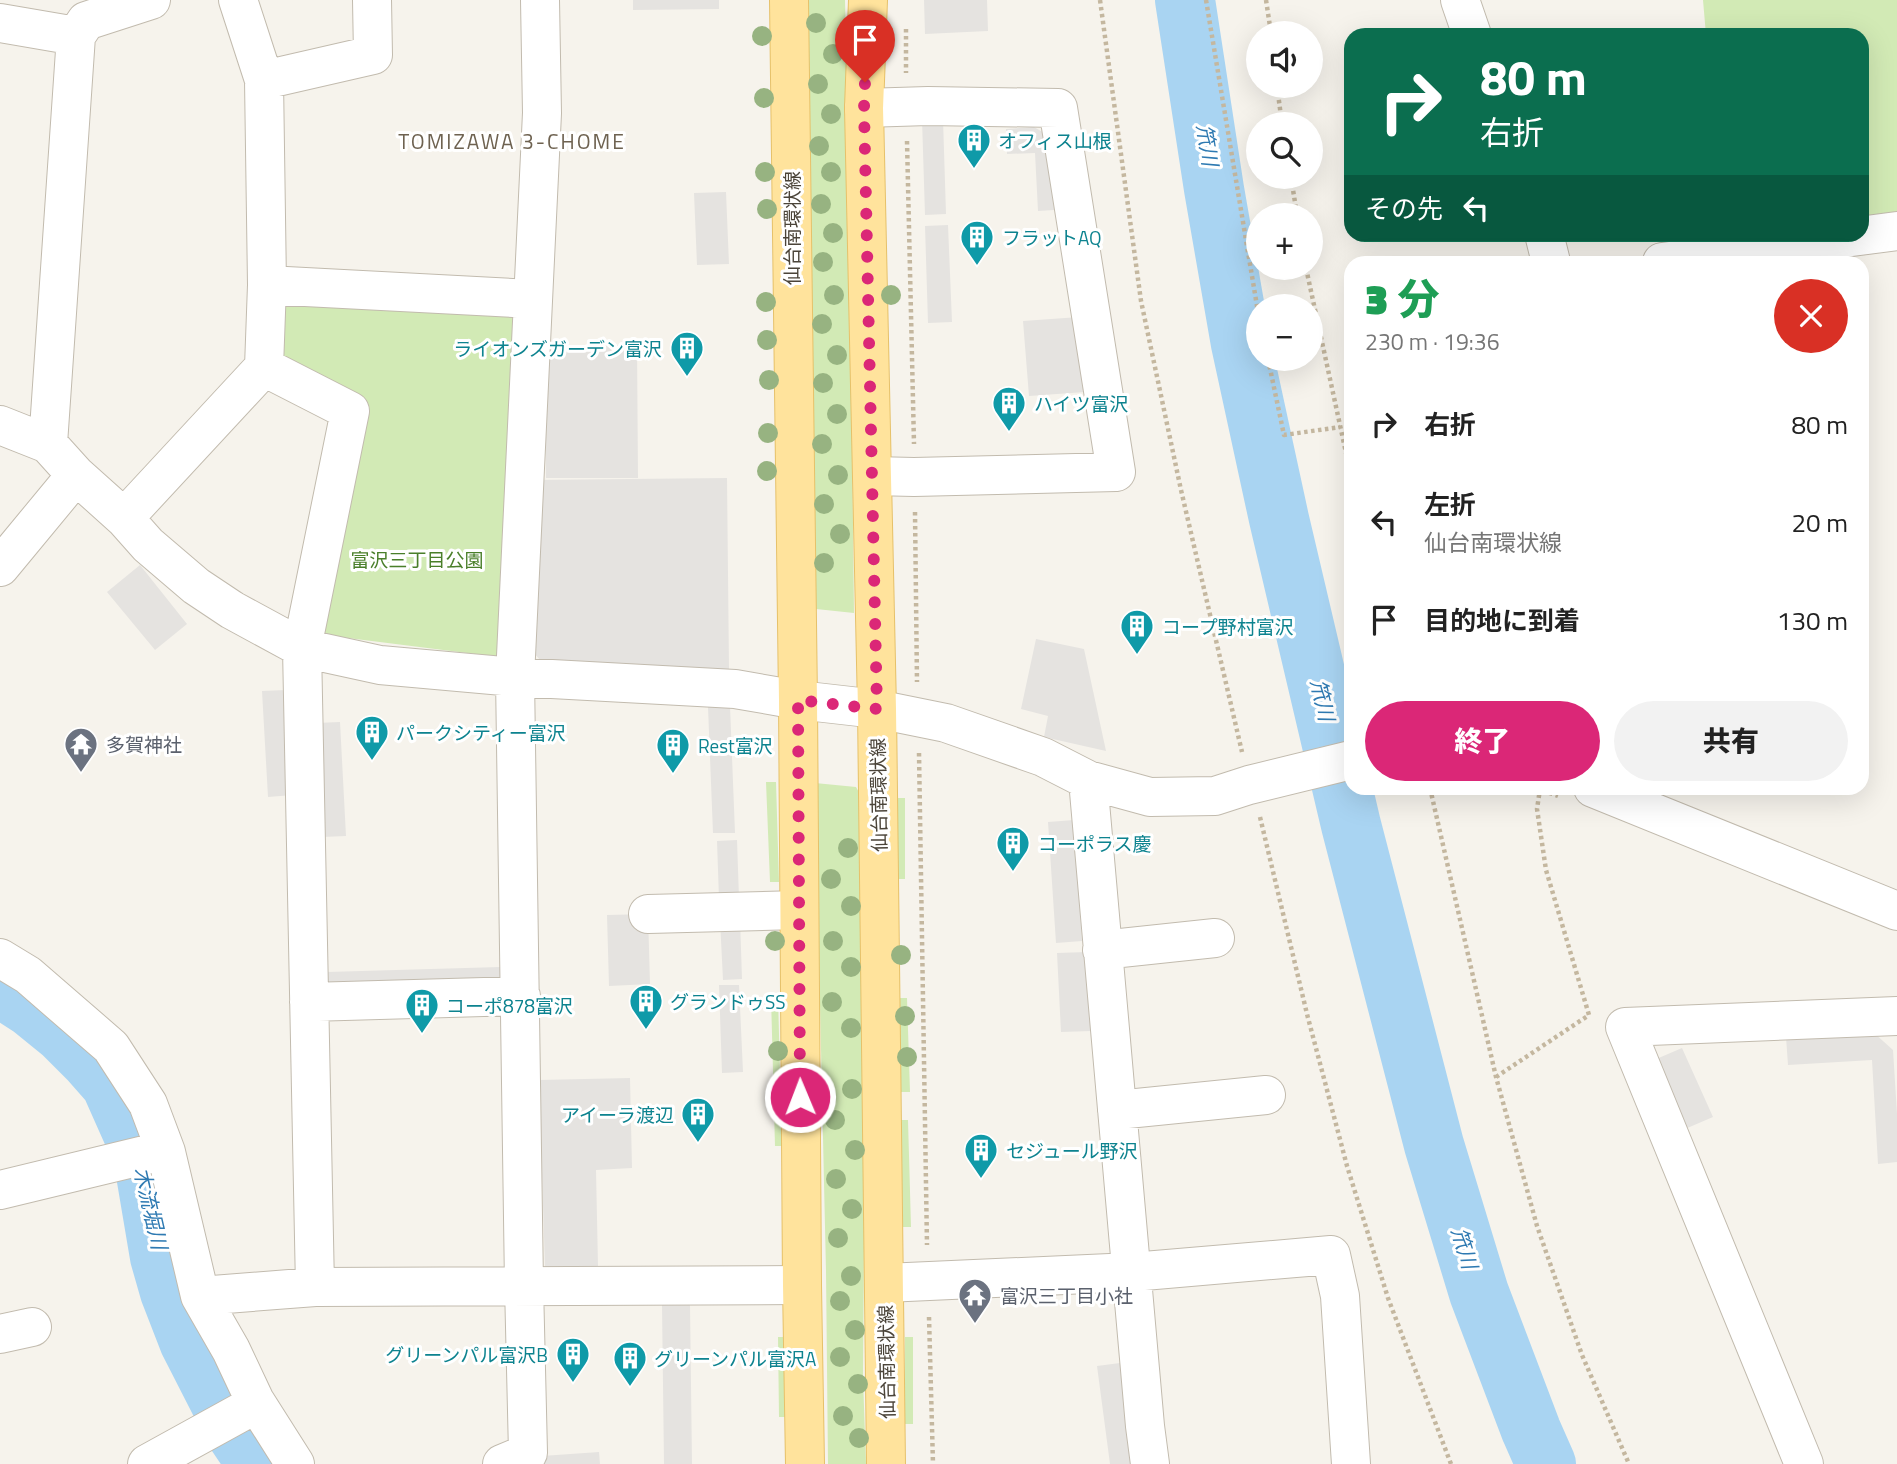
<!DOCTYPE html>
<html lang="ja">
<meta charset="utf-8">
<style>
body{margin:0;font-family:"Titillium Web","Noto Sans JP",sans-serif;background:#f2f2f2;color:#222;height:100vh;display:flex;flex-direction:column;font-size:26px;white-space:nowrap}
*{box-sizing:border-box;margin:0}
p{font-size:23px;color:#767676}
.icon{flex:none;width:38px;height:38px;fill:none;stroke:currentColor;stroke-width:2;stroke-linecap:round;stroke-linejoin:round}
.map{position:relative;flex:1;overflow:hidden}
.drawer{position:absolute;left:1344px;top:256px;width:525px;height:539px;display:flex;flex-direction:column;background:#fff;border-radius:21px;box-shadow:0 7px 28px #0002}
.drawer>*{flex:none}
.guide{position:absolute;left:1344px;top:28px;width:525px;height:214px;border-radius:21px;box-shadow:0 7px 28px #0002;background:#0b6e4f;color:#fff;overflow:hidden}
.buttons{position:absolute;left:1246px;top:21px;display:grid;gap:14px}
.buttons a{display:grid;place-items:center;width:77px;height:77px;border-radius:50%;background:#fff;box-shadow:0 7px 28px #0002;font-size:35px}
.pin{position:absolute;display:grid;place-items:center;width:60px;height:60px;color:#fff;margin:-72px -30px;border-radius:50% 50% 50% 0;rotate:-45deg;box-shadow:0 0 7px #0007}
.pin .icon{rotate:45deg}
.me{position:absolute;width:77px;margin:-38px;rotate:359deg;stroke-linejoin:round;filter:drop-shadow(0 0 5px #0008)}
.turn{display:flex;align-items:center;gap:24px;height:147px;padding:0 21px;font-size:32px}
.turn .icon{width:91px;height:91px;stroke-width:2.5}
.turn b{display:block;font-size:49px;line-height:60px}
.then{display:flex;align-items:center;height:66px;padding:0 21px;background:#0003;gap:14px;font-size:26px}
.round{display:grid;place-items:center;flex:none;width:74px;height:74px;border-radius:37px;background:#f2f2f2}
.headline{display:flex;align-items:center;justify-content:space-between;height:119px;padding:0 21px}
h1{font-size:42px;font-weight:800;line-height:52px;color:#1e9e55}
.cta{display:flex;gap:14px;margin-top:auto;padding:14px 21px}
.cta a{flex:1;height:80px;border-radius:42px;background:#db2777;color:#fff;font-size:28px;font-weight:800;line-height:80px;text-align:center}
.cta a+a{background:#f2f2f2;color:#222}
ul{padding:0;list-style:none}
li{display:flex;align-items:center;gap:21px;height:98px;padding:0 21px}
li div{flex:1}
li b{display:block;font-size:26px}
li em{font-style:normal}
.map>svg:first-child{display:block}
.green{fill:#d2eab5}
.parking{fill:#e5e3e0}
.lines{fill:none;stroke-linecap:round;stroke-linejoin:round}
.river{stroke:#a9d4f2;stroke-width:60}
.minor-casing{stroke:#c2bbae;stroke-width:40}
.major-casing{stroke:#e6c16a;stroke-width:40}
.path{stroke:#c4b79f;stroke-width:4.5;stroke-dasharray:3.5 3.5;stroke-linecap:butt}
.minor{stroke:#fff;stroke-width:38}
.major{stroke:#ffe39c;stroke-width:38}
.tree{fill:#97b381}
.route{stroke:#db2777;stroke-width:12;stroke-dasharray:0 21.6}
.labels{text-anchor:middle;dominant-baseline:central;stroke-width:6;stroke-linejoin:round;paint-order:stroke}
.culture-label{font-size:19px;fill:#0d838f;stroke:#fff;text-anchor:start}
.street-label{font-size:19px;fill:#4b4439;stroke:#fff}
.park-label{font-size:19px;fill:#4a7f2a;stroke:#fff}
.worship-label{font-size:19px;fill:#5b616d;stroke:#fff;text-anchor:start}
.neighbourhood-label{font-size:21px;letter-spacing:2px;fill:#6e6250;stroke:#fff}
.water-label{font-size:21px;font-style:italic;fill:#2e7ab2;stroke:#fff}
</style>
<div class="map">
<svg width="1897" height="1464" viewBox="0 0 1897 1464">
<rect width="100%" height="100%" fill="#f6f3ec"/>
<path class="green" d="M806 0H845L849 169 854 613 816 609Z
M1703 0H1897V212L1862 217V35H1706Z
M283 298 514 316 499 657 316 634 359 402 277 359Z
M766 782H776L779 882H770Z
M815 783 856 787 862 798 865 1110 863 1378 866 1464H828L826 1271Z
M897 798H905V879H897Z
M771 997H778L782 1146H775Z
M898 998H907L910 1092H901Z
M900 1120H908L911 1227H903Z
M778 1337H786L787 1417H779Z
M905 1337H913V1424H905Z"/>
<path class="parking" d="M633 0H719V9L633 10Z
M924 0H987L988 31 925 34Z
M922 119H943L946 214 925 215Z
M1034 127 1051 137 1054 210 1038 211 1035 153 1007 154 1006 129Z
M726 192 729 264 697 265 694 193Z
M948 225 952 322 928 323 925 226Z
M1079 317 1085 392 1029 396 1023 321Z
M637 345 638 478H546L545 346Z
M727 478 729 669 549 670 533 652 531 480Z
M140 565 187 624 155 650 107 592Z
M1036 639 1084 649 1106 751 1044 737 1048 716 1021 709Z
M286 690 293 795 268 797 262 691Z
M730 706 735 833H713L708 707Z
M340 722 346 836 322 837 316 723Z
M1074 820 1082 941 1056 943 1048 822Z
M737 840 739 898 719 899 717 841Z
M648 914 650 984 609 986 607 915Z
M740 919 742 979 723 980 720 920Z
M1087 952 1091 1031 1061 1032 1057 953Z
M500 967 501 1005 328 1010 327 972Z
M719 985H739L743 1072 722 1073Z
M1873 1032 1893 1050 1897 1114V1162L1878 1164 1872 1060 1788 1065 1786 1037Z
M1682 1048 1713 1117 1685 1129 1654 1060Z
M630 1078 632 1168 596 1170 598 1266 545 1267 539 1080Z
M662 1305H690L692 1464H664Z
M1120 1363 1133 1464H1110L1097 1366Z
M599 1452 600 1464H538L542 1456Z"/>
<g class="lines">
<path class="river" d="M1185 0 1214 189 1241 344 1279 519 1351 825 1434 1145 1479 1293 1531 1430 1546 1464
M0 987 31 1007 63 1033 89 1059 111 1084 135 1138 146 1174 160 1257 170 1292 189 1341 236 1433 257 1464"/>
<defs>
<path id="minor" d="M1460 0 1472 35
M0 23 76 36 86 21 151 0
M264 80 373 55 372 0
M864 108 928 106 1058 108 1116 472 914 477 873 476
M1544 234 1551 262
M1662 262 1897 231
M267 285 532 299
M264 367 350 411 302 648 315 1287
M0 425 48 444 76 475 124 518 148 545 196 586 232 610 302 648 380 665 515 677 735 689 798 700 877 709 946 723 1043 757 1088 780 1150 797 1215 796 1249 785 1351 760
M48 444 76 36
M124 518 264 367 267 285 264 80 238 0
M0 567 76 475
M1088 780 1145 1426 1150 1464
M1593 788 1897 911
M648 914 799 910
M1102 950 1215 938
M0 958 28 975 111 1047 148 1104 166 1152 200 1296 231 1350 255 1401 295 1464
M309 1002 521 996
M1117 1110 1266 1095
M0 1190 153 1153 166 1152
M885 1283 1132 1272 1331 1255 1340 1296 1351 1464
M200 1296 315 1287 802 1285
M0 1334 32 1327
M147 1464 245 1410 255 1401
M502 1464 528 1453 524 1285 515 677 542 113 540 0
M1804 1464 1625 1027 1897 1016"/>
<path id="major" d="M789 0 798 700 802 1285 805 1464
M868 0 864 108 877 709 886 1464"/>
</defs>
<use href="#minor" class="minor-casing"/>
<use href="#major" class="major-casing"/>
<path class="path" d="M1100 0 1141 301 1181 490 1242 752
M1206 0 1258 312
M1266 0 1271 33
M906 29V73
M1277 86 1282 124
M907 141 914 444
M1291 177 1297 215
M1306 268 1351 476
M1268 359 1284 435 1340 427
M915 512 917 682
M919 753 927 1245
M1430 788 1496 1077 1537 1226 1582 1355 1629 1464
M1536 788 1558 796
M1260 817 1307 1014 1347 1166 1388 1298 1451 1464
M1496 1077 1589 1015 1546 870 1537 809 1540 789
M929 1317 933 1464"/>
<use href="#minor" class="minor"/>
<use href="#major" class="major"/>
</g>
<g class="tree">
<circle cx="816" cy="23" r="10"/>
<circle cx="762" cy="36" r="10"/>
<circle cx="833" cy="54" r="10"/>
<circle cx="818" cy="84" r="10"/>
<circle cx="764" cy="98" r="10"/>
<circle cx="831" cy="114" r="10"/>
<circle cx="819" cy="146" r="10"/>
<circle cx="765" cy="172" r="10"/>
<circle cx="831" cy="172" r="10"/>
<circle cx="821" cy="204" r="10"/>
<circle cx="767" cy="209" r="10"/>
<circle cx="833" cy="233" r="10"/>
<circle cx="823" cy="262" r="10"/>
<circle cx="834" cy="295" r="10"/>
<circle cx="891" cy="295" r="10"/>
<circle cx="766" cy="302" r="10"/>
<circle cx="822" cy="324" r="10"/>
<circle cx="767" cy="340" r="10"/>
<circle cx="837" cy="355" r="10"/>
<circle cx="769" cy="380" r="10"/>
<circle cx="823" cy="383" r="10"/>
<circle cx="837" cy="414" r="10"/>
<circle cx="768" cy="433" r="10"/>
<circle cx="822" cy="444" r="10"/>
<circle cx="767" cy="471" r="10"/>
<circle cx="838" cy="475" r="10"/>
<circle cx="824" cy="504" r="10"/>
<circle cx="840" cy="534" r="10"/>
<circle cx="824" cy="563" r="10"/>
<circle cx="848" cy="848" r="10"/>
<circle cx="831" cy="879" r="10"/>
<circle cx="851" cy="906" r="10"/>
<circle cx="775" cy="941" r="10"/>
<circle cx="833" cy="941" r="10"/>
<circle cx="901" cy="955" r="10"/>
<circle cx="851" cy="967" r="10"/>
<circle cx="832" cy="1002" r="10"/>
<circle cx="905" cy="1016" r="10"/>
<circle cx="851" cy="1028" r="10"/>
<circle cx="778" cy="1051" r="10"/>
<circle cx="907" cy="1057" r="10"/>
<circle cx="852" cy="1089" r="10"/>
<circle cx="835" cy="1120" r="10"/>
<circle cx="855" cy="1150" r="10"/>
<circle cx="836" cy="1179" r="10"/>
<circle cx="852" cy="1209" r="10"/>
<circle cx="838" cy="1238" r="10"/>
<circle cx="851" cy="1276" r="10"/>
<circle cx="840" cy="1301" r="10"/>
<circle cx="855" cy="1330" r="10"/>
<circle cx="840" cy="1357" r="10"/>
<circle cx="858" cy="1384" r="10"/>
<circle cx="843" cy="1416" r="10"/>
<circle cx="859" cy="1438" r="10"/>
</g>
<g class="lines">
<path class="route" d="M800 1097 798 700 877 709 864 108 865 82"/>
</g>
<defs>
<symbol id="building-pin" viewBox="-11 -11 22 30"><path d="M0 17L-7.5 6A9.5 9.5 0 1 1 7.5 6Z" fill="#0f9aa8" stroke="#fff"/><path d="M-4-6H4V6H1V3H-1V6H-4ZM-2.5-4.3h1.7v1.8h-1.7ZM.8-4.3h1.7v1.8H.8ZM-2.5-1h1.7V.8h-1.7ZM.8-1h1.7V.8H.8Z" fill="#fff"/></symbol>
<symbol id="temple-pin" viewBox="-11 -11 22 30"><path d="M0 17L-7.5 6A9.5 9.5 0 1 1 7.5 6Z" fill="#6b7280" stroke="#fff"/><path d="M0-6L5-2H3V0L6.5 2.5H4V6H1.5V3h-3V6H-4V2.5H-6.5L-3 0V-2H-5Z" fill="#fff"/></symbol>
</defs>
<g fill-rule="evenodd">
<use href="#building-pin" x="955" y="121" width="38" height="52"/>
<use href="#building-pin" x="958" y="218" width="38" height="52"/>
<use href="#building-pin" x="668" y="329" width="38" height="52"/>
<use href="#building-pin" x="990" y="384" width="38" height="52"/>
<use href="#building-pin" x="1118" y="607" width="38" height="52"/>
<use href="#building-pin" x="353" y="713" width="38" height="52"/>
<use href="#temple-pin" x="62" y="725" width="38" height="52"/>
<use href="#building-pin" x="654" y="726" width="38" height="52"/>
<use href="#building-pin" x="994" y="824" width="38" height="52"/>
<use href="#building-pin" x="627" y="982" width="38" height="52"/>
<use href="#building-pin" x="403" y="986" width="38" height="52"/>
<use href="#building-pin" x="679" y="1095" width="38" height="52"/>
<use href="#building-pin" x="962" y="1131" width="38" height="52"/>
<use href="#temple-pin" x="956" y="1276" width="38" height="52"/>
<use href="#building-pin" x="554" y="1335" width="38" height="52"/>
<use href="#building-pin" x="611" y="1339" width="38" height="52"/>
</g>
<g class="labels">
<g class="culture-label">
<text x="998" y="140">オフィス山根</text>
<text x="1002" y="237">フラットAQ</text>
<text x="662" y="348" text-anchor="end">ライオンズガーデン富沢</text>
<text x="1034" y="403">ハイツ富沢</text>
<text x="1162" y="626">コープ野村富沢</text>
<text x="396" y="732">パークシティー富沢</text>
<text x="698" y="745">Rest富沢</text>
<text x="1038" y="843">コーポラス慶</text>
<text x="670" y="1001">グランドゥSS</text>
<text x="446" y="1005">コーポ878富沢</text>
<text x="674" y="1114" text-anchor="end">アイーラ渡辺</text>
<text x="1006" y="1150">セジュール野沢</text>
<text x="548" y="1354" text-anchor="end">グリーンパル富沢B</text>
<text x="654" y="1358">グリーンパル富沢A</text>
</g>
<g class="street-label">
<text transform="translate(791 228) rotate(-90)">仙台南環状線</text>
<text transform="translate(878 795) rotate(-91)">仙台南環状線</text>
<text transform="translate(886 1362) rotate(-91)">仙台南環状線</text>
</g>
<g class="park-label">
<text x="417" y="559">富沢三丁目公園</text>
</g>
<g class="worship-label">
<text x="106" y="744">多賀神社</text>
<text x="1000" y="1295">富沢三丁目小社</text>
</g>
<g class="neighbourhood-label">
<text x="512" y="141">TOMIZAWA 3-CHOME</text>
</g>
<g class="water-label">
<text transform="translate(1208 145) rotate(81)">笊川</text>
<text transform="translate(1323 700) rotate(77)">笊川</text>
<text transform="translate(151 1208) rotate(77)">木流堀川</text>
<text transform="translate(1465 1248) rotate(73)">笊川</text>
</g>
</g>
</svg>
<div class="buttons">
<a><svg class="icon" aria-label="sound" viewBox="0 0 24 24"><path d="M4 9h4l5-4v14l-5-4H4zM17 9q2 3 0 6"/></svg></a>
<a><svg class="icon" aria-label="search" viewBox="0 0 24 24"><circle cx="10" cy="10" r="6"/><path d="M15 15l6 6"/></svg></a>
<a>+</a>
<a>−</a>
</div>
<div class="pin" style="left:865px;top:82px;background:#d93025"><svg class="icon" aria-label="arrive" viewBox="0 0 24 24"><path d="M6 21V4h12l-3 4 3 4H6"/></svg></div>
<svg class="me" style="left:800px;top:1097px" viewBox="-20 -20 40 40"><circle r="17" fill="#db2777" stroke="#fff" stroke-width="3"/><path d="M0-11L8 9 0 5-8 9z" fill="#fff"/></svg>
<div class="guide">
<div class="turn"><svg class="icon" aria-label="right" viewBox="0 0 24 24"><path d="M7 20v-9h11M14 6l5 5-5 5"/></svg><div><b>80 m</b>右折</div></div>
<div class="then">その先<svg class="icon" aria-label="left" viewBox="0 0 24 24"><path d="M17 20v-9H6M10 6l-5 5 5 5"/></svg></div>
</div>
<section class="drawer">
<div class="headline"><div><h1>3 分</h1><p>230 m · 19:36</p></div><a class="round" style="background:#d93025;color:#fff"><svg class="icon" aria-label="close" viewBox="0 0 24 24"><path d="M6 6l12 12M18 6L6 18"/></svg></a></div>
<ul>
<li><svg class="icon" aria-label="right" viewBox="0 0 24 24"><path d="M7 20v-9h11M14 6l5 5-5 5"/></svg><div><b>右折</b></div><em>80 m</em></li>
<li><svg class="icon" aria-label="left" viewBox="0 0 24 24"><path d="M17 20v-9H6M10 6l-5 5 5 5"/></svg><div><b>左折</b><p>仙台南環状線</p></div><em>20 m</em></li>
<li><svg class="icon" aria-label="arrive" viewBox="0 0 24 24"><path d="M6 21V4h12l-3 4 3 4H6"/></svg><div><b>目的地に到着</b></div><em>130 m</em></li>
</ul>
<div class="cta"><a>終了</a><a>共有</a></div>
</section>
</div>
